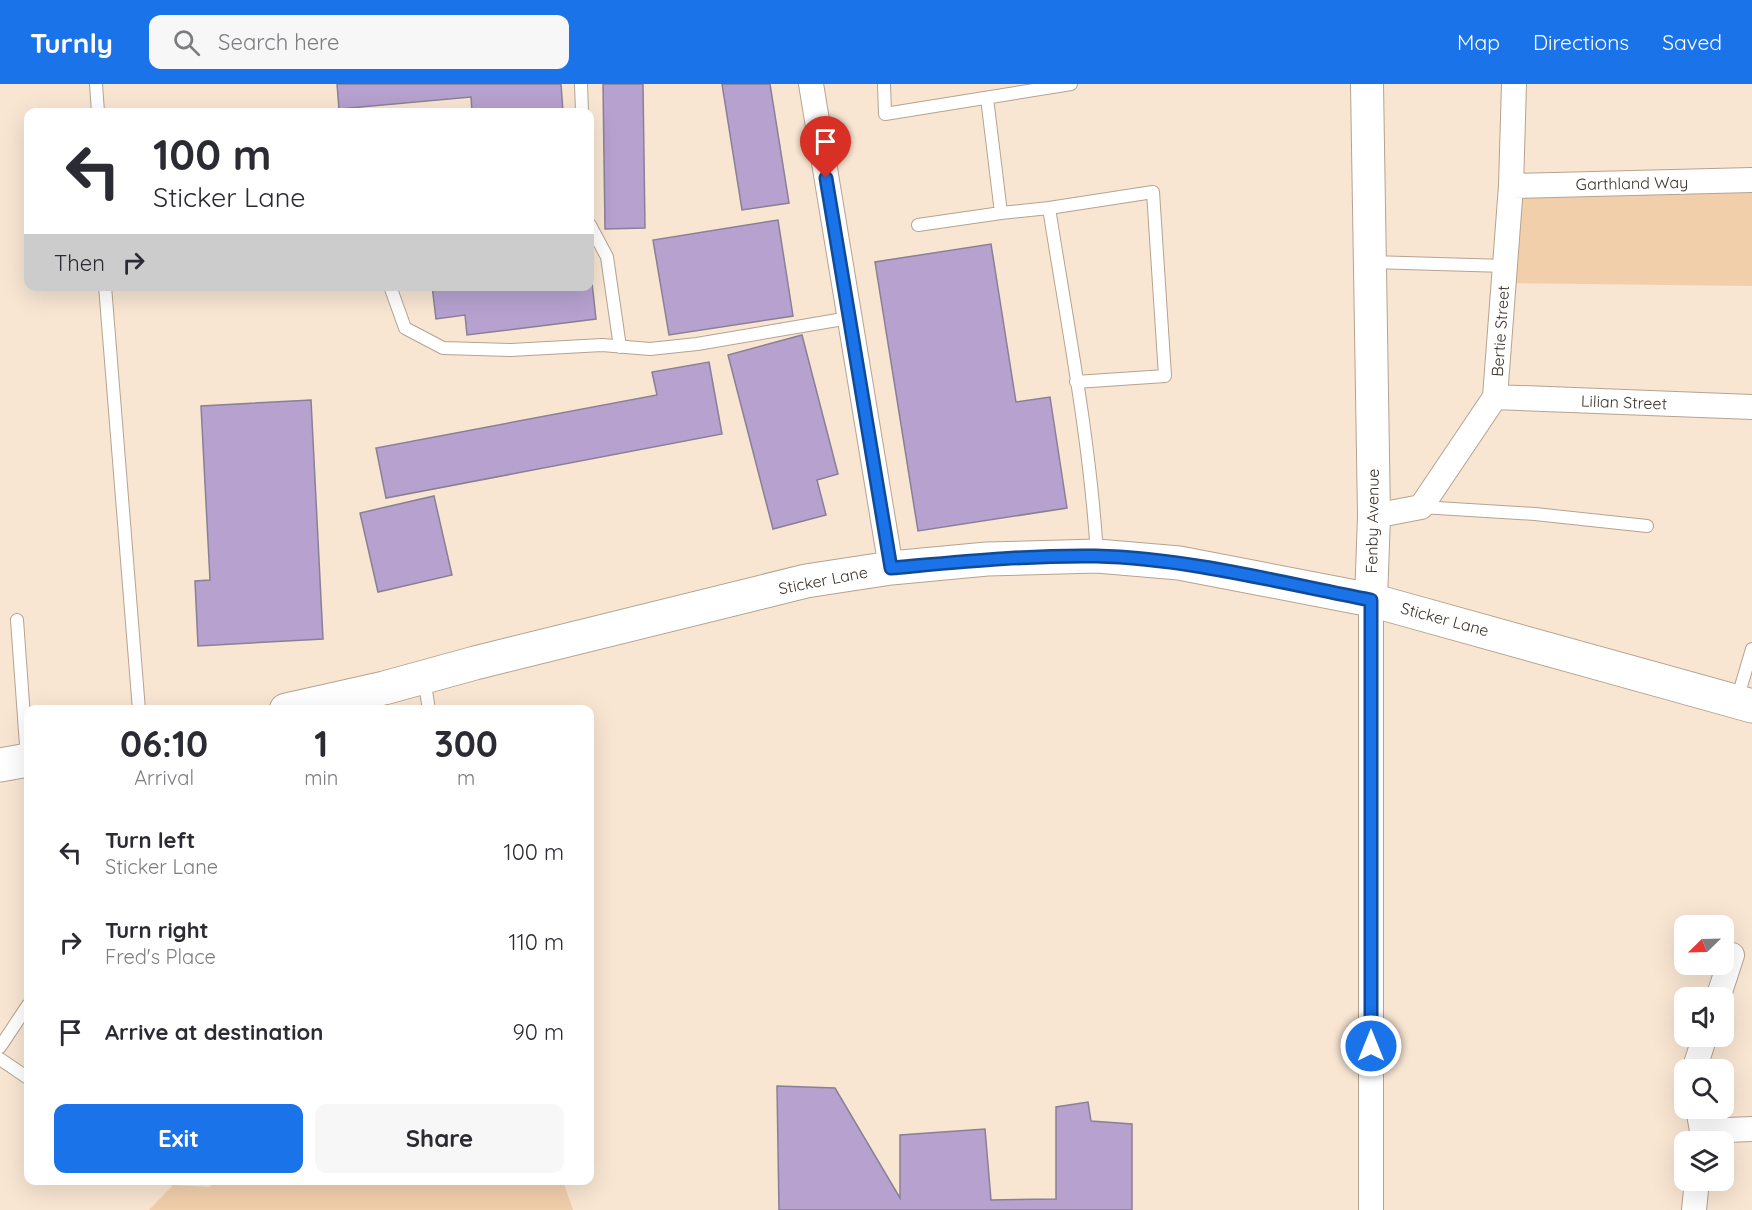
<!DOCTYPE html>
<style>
body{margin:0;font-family:Quicksand,sans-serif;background:#f7f7f7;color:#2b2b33;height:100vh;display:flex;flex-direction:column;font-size:22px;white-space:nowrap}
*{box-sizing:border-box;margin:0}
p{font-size:20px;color:#7c7c81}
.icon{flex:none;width:33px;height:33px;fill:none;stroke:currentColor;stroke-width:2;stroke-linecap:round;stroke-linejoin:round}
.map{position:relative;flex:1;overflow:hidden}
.drawer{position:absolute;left:24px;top:621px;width:570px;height:480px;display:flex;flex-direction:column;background:#fff;border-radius:12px;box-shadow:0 6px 24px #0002}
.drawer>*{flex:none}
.hud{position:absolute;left:24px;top:24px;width:570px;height:183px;border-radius:12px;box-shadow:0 6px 24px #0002;background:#fff;color:#2b2b33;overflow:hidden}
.needle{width:39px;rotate:247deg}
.controls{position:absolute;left:1674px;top:831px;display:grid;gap:12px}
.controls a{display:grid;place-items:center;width:60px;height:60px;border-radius:12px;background:#fff;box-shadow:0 6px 24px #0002;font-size:30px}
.pin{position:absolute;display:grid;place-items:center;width:51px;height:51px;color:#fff;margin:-62px -26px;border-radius:50% 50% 50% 0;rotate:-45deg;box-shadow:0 0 6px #0007}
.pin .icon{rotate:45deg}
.me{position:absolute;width:66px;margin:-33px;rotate:0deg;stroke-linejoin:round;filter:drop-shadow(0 0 4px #0008)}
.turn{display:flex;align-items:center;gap:21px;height:126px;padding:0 30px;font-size:27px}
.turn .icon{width:78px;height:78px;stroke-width:2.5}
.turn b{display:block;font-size:42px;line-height:51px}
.then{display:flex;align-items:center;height:57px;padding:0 30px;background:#0003;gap:12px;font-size:22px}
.eta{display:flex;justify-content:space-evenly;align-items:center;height:102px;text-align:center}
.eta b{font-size:36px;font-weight:700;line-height:42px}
.action{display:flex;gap:12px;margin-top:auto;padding:12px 30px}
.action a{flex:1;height:69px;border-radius:12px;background:#1a73e8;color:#fff;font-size:24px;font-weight:700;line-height:69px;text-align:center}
.action a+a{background:#f7f7f7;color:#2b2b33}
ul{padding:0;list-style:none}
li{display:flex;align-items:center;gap:18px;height:90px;padding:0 30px}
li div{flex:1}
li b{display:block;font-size:22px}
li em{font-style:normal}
header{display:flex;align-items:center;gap:36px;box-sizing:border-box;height:84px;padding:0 30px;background:#1a73e8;color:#fff}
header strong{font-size:28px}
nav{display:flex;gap:33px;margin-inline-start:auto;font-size:21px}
.search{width:420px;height:54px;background:#f7f7f7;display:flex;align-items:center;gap:15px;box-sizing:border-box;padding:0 21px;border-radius:12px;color:#7c7c81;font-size:22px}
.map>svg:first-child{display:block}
.green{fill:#f1cfab}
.building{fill:#b6a1cf;stroke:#898095;stroke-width:1.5}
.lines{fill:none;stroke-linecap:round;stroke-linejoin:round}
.service-casing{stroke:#b5a390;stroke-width:14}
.minor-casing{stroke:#b5a390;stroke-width:26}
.tertiary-casing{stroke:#b5a390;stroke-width:34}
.trunk-casing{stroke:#b5a390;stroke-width:35}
.service{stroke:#fff;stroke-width:12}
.minor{stroke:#fff;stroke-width:24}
.tertiary{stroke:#fff;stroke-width:32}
.trunk{stroke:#fff;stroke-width:33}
.route-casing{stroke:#114b97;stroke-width:15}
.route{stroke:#1a73e8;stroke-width:10}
.labels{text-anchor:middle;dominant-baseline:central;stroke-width:5;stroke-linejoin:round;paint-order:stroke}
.street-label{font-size:16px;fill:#383129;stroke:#fff}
</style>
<header>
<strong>Turnly</strong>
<div class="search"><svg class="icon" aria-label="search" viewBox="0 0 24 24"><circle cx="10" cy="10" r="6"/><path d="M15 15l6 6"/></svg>Search here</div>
<nav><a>Map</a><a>Directions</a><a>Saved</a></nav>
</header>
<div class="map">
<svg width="1752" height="1126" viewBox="0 0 1752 1126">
<rect width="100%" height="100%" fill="#f8e5d2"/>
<path class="green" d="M1752 96V202L1504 199 1511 102Z
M217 1097H563L573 1126H149L173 1101 209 1103Z"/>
<path class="building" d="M337 0H561L563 28H472L471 13 339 25Z
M603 0H643L645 144 605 145Z
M722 0H770L789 119 742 126Z
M778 136 793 232 669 251 653 156Z
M991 160 1016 318 1050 313 1067 424 918 447 875 178Z
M590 180 596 235 467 251 465 231 436 235 432 202H590Z
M802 251 838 390 817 396 826 431 773 445 728 271Z
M709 278 722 350 386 414 376 364 657 311 652 288Z
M311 316 323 555 198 562 195 497 210 496 201 322Z
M434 412 452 491 378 508 360 429Z
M777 1002 835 1004 900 1114V1051L985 1045 991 1116 1056 1115V1023L1088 1018 1091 1037 1132 1040V1126H779Z"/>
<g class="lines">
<defs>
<path id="service" d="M96 0 98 28
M581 0 582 28
M884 0 885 30 1071 0
M987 14 1001 129 1049 124
M590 141 607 173 620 263
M918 141 1001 129
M1371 178 1505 182
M105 202 139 626
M390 202 405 244 443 264 511 266 602 261 650 265 697 260 849 234
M1076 298 1165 292 1153 108 1049 124C1067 239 1090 355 1097 471
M1421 423 1535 430 1647 442
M17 536 27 675
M424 594 429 626
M1737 616 1752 565
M0 963 28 921
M0 975 28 994"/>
<path id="minor" d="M811 0 891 484
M1511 102 1752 96
M1495 313 1752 323
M1374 432 1421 423 1495 313 1511 102 1514 0
M1371 516V1126
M1718 914 1732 871
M1694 986 1705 952
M1698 1024 1702 1047
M1701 1058 1702 1047 1752 1045
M1694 1126 1697 1096"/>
<path id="tertiary" d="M1367 0 1374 432 1371 516"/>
<path id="trunk" d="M286 626 384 604 475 579 806 497 891 484 987 475 1097 472 1179 479 1371 516 1752 622
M0 681 28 676"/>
</defs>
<use href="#service" class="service-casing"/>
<use href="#minor" class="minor-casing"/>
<use href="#tertiary" class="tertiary-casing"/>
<use href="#trunk" class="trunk-casing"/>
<use href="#service" class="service"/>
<use href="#minor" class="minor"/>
<use href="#tertiary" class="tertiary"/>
<use href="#trunk" class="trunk"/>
</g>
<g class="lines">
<defs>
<path id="route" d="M826 94 891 484C959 478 1027 471 1096 472 1186 474 1282 499 1371 516V962"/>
</defs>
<use href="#route" class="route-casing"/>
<use href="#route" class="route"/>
</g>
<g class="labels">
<g class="street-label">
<text transform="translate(1632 99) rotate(-1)">Garthland Way</text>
<text transform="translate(1500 247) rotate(-86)">Bertie Street</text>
<text transform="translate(1624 318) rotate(2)">Lilian Street</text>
<text transform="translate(1372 437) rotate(-89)">Fenby Avenue</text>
<text transform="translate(823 496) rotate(-11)">Sticker Lane</text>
<text transform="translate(1445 535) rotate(15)">Sticker Lane</text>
</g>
</g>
</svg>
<div class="controls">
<a><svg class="needle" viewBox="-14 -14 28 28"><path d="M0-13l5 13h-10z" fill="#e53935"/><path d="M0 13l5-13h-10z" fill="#7c7c81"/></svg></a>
<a><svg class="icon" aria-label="sound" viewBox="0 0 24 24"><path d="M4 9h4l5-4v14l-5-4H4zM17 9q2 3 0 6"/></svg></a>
<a><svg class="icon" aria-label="search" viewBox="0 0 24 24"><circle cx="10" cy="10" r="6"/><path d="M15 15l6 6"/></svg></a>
<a><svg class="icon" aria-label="layers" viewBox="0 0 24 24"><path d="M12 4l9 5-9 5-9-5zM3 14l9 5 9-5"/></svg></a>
</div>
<div class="pin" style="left:826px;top:94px;background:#d93025"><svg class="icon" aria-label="arrive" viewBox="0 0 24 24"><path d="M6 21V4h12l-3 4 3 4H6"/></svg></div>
<svg class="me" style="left:1371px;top:962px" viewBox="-20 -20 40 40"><circle r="17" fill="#1a73e8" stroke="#fff" stroke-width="3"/><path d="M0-11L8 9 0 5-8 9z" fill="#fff"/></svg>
<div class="hud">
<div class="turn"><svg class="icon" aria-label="left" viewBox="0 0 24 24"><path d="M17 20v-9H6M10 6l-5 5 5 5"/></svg><div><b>100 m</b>Sticker Lane</div></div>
<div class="then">Then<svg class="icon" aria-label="right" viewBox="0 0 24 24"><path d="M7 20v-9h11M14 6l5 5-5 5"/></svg></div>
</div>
<section class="drawer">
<div class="eta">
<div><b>06:10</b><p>Arrival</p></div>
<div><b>1</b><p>min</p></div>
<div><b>300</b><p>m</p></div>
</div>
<ul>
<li><svg class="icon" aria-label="left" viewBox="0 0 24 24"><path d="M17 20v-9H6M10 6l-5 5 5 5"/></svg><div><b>Turn left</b><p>Sticker Lane</p></div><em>100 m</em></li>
<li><svg class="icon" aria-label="right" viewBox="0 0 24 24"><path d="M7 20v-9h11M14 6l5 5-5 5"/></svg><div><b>Turn right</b><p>Fred's Place</p></div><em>110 m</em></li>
<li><svg class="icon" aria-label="arrive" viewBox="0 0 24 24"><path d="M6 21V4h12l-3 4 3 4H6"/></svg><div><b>Arrive at destination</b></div><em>90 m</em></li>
</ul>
<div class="action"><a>Exit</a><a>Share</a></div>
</section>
</div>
